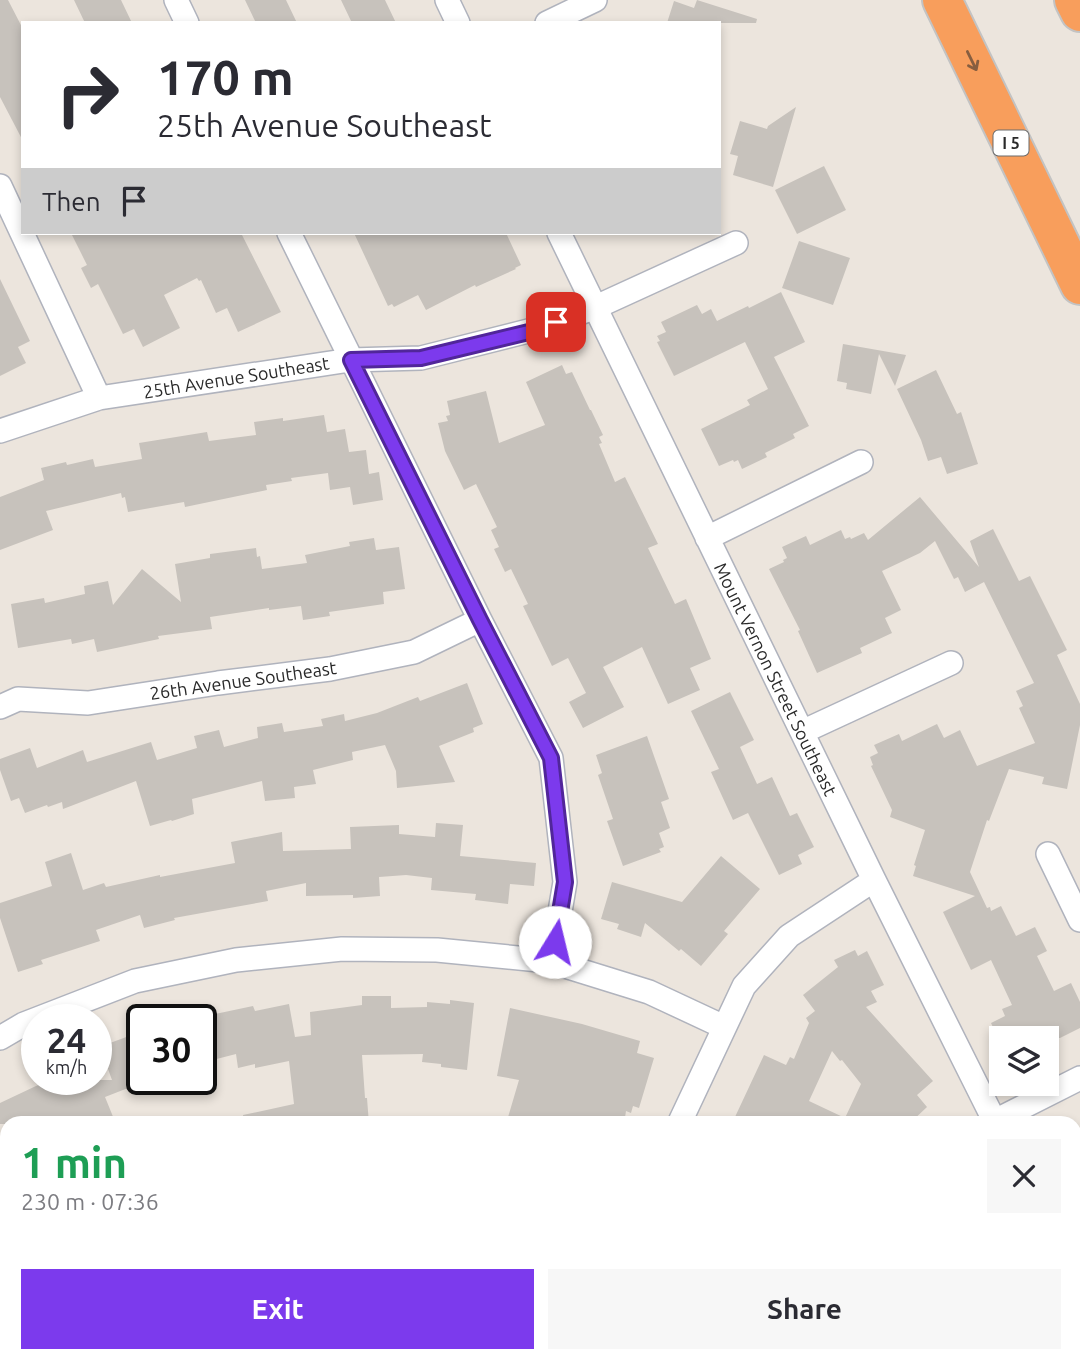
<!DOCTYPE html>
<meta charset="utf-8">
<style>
body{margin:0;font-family:Ubuntu,sans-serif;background:#f7f7f7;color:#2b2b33;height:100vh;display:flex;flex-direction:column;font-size:26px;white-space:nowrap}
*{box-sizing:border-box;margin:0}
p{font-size:23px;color:#7c7c81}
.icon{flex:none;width:38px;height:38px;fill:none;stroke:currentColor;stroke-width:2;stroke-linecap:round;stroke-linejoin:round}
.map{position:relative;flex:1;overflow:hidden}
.drawer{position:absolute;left:0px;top:1116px;width:1082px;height:247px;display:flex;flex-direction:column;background:#fff;border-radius:21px 21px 0 0;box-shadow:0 4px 10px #0003}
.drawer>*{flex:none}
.hud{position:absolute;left:21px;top:21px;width:700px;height:214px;border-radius:0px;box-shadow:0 4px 10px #0003;background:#fff;color:#2b2b33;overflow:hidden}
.buttons{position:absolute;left:989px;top:1026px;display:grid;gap:14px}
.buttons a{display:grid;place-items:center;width:70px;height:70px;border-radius:0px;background:#fff;box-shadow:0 4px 10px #0003;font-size:35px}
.speed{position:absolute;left:21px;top:1004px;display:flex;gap:14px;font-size:35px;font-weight:700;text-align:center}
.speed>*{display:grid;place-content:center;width:91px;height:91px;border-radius:50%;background:#fff;box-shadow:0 4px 10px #0003;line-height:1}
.speed small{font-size:18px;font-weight:400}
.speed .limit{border:4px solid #111;border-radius:10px;background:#fff;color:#111}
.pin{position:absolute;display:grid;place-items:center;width:60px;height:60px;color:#fff;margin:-30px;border-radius:14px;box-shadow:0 4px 10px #0006}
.me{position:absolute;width:77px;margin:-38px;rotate:9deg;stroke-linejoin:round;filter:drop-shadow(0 0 5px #0008)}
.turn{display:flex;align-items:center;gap:24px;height:147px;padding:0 21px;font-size:32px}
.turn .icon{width:91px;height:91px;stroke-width:2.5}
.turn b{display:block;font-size:49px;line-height:60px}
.then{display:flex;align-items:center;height:66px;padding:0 21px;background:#0003;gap:14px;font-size:26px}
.round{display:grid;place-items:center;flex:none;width:74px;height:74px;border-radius:0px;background:#f7f7f7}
.summary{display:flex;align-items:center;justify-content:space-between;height:119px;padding:0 21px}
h1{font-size:42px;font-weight:600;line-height:52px;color:#1e9e55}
.primary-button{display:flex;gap:14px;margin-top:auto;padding:14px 21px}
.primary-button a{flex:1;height:80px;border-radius:0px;background:#7c3aed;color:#fff;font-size:28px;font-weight:600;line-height:80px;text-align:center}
.primary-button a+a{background:#f7f7f7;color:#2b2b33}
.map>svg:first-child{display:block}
.building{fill:#c7c2bc;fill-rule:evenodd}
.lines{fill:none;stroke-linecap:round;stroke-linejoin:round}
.minor-casing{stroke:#b0b3bd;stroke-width:26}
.tertiary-casing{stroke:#b0b3bd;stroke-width:32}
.motorway-casing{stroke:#c3c3c3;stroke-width:42}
.minor{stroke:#fff;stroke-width:23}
.tertiary{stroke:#fff;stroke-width:28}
.motorway{stroke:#f89e5c;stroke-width:38}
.oneway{stroke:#875e40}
.route-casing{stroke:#51269a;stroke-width:18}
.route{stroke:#7c3aed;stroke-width:12}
.labels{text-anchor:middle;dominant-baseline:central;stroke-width:6;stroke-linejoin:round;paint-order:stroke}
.shield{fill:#fff;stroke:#6a6a6a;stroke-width:2}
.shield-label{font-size:16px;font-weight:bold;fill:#2a2a2a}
.street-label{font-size:18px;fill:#2a2a2a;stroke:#fff}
</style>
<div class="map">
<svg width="1080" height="1362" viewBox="0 0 1080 1362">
<rect width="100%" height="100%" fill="#ece5dd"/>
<path class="building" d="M0 0H8L23 29V141L0 97Z
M74 0H121L132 23H85Z
M245 0H286L297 23H256Z
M341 0H385L396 23H352Z
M697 0 757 19 756 23H667L674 1 694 8Z
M796 107 773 187 733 175 738 156 730 154 740 121 767 129 768 126Z
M824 166 846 210 797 234 775 190Z
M71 233H241L281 312 238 332 227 308 216 313 201 280 199 281 197 278 164 295 180 328 143 347 134 329 123 334 98 284 91 288 81 268 87 265Z
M354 233H506L521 265 515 268 516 269 476 287 475 285 426 310 418 295 394 307 392 304 388 306Z
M799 241 850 258 833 305 782 288Z
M0 279 30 341 18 347 26 363 0 376Z
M781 292 805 342 774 357 809 426 793 434 795 438 765 453 767 457 742 469 738 460 734 462 733 460 719 466 701 429 750 405 747 400 768 389 745 342 674 376 657 342 660 341 657 336 666 332 661 322 697 305 702 314 711 309 717 321 748 306 749 308Z
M843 344 906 355 895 386 879 354 871 394 846 389 847 383 837 381Z
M562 365 566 374 572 372 590 410H591L603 435 599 437 602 443 599 444 615 482 625 477 658 544 648 548 675 604 686 599 711 659 690 668 700 690 668 704 642 647 603 667 624 707 583 728 569 702 586 693 568 658 552 666 523 606 528 604 511 569 505 572 494 549 499 547 491 530 497 527 476 484 464 490 445 451 438 423 448 421 446 416 450 415 447 401 486 391 499 443 545 425 526 382Z
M936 370 957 414 961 412 978 464 947 474 941 457 928 461 921 440 897 389Z
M324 415 327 432 345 429 349 452 366 450 369 474 379 472 383 500 353 505 350 487 330 490 328 473 291 478 292 481 266 485 267 490 185 507 184 502 128 512 125 497 122 498 121 493 46 511 53 530 0 550V497L44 480 41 468 66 462 67 465 93 459 95 467 142 459 139 443 207 432 209 441 256 435 254 422 283 418V421Z
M920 497 979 567 970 541 993 529 1019 581 1030 576 1067 650 1057 655 1080 704V725L1067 789 1042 784 1044 777 1009 769 989 821 987 820 970 872 987 908 990 907 991 911 1001 906 1016 936 1035 927 1047 951 1037 956 1054 991 1071 983 1080 1002V1028L1060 1038H998L991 1023 1005 1016 1002 1009 1012 1005 991 960 971 970 943 912 975 896 913 876 916 866 914 865 925 830 890 817 892 810 871 766 873 765 870 757 878 753 874 745 899 734 902 741 937 724 944 738 960 730 977 766 1035 743 1019 708 1023 706 1016 691 1034 683 984 582 965 592 958 577 954 579 935 541 920 553 882 571 901 610 885 618 892 633 860 648 862 653 817 673 798 631 800 630 769 569 784 562 783 560 787 558 782 547 806 536 810 545 841 530 845 539 850 537 851 539 864 533 868 540Z
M374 538 376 550 399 547 405 589 383 592 384 604 329 612 330 616 303 620 301 606 269 610V608L210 617 212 629 158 636 159 639 97 652 94 639 72 644 71 639 18 648 11 604 44 598 45 603 85 594 84 586 108 581 113 605 142 569 181 602 175 564 210 558V554L256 548 257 557 260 556 262 569 307 563 305 555 350 546 349 542Z
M467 683 483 724 473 728 474 732 439 746 455 782 397 788 396 771 385 745 352 752 353 760 313 770 316 784 294 787 295 798 265 801 262 781 192 799 194 814 172 821 171 820 150 826 136 781 63 809 62 802 48 807 47 805 25 813 19 798 11 801 0 770V759L30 748 37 768 83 750 87 762 151 742 157 760 197 748 194 736 219 730 224 747 258 738 257 727 282 723 284 732 323 726 321 719 344 714 345 721 377 713 418 697 420 701Z
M730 692 754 740 740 747 757 784 772 777 790 816 797 813 814 847 798 855 802 864 779 875 748 813 733 820 711 772 719 769 691 711Z
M647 736 669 799 661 802 670 828 659 833 664 847 659 849 661 852 623 866 607 821 613 819 598 775 602 773 596 755Z
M436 823 463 825 460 856 536 863 534 886 510 884 508 904 475 900 476 894 431 890 432 878 406 875 379 877 380 896 353 898V895L306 896V883L266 891 268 901 174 918 175 920 144 928 140 915 96 930 100 941 41 960 43 964 18 972 0 918V903L52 886 45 862 71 853 83 890 104 883 106 887 160 875V877L235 863 231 842 282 832 283 851 351 849 350 827 399 825V834L435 837Z
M721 856 760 889 724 931 728 934 701 966 681 949 679 951 645 923 641 937 617 929 619 924 601 919 612 882 682 902Z
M855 950 858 956 867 951 884 985 871 991 877 1002 866 1007 933 1081 917 1095 927 1107 909 1124H750L735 1117 764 1055 786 1065 790 1057 794 1059 809 1023 806 1018 815 1011 803 995 838 967 834 960ZM832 1051 840 1061 842 1060 861 1084 845 1118 809 1101Z
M362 996H391V1008L427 1007V1002L450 1004V1000L474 1003 467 1070 441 1067V1064L422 1062 423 1054 362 1055 365 1098H367L369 1124H244L243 1115 294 1104 289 1061 255 1068V1064L238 1068 236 1054 201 1063V1017L253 1006 255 1011 289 1004 295 1037 311 1035 310 1012 362 1005Z
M510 1008 582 1024 640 1041 637 1053 654 1058 639 1108 633 1106 631 1113 626 1111 624 1124H506L519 1080 497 1076Z
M129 1036 133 1048 142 1045V1080L146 1081 105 1097 116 1124H0V1103L36 1086 51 1080H112L103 1055 105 1054 102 1046Z"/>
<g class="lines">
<defs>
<path id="minor" d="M176 0 187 23
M447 0 458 23
M547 23 595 0
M0 186 99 398
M289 233 480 620 551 758 565 882 555 941 549 961
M559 233 874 880 996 1124
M0 431 99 398 350 360 421 358 536 329 596 307 736 243
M707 538 861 462
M0 707 18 699 88 703 218 683 330 669 414 652 480 620
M802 732 951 663
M1048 854 1080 920
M0 1038 24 1024 135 981 236 960 342 949 437 950 549 961 649 992 724 1027
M679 1124 744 986 789 936 874 880
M989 1124 1080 1078
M1074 1281 1080 1292
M735 1356 744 1362
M829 1362 833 1356"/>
<path id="tertiary" d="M0 1318 7 1335
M18 1356 21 1362"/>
<path id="motorway" d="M942 0 1080 285
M1074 0 1080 12"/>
</defs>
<use href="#minor" class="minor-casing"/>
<use href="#tertiary" class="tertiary-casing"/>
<use href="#motorway" class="motorway-casing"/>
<use href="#minor" class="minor"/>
<use href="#tertiary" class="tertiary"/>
<use href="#motorway" class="motorway"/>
</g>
<defs><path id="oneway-shaft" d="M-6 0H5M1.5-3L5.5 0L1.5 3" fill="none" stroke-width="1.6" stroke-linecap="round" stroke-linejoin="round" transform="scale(1.75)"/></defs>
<use class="oneway" href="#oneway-shaft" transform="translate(972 61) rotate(64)"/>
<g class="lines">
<defs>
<path id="route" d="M555 942 565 882 551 758 480 620 351 360 421 358 537 330 556 322"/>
</defs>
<use href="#route" class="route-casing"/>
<use href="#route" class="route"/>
</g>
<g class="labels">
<rect class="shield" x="993.5" y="130.5" width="35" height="25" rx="5"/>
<g class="shield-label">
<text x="1011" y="143">I 5</text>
</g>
<g class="street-label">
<text transform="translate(236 377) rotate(-9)">25th Avenue Southeast</text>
<text transform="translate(776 679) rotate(64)">Mount Vernon Street Southeast</text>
<text transform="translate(243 680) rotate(-8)">26th Avenue Southeast</text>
</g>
</g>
</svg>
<div class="buttons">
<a><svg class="icon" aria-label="layers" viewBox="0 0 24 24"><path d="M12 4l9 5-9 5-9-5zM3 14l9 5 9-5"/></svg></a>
</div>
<div class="speed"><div>24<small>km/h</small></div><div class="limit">30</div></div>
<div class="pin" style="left:556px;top:322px;background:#d93025"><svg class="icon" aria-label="arrive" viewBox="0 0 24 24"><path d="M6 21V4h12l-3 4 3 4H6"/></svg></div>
<svg class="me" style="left:555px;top:942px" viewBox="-20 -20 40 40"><circle r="19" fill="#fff"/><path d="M0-13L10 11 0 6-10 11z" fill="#7c3aed"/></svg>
<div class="hud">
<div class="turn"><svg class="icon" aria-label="right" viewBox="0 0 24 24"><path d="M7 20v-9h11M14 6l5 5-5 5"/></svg><div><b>170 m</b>25th Avenue Southeast</div></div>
<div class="then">Then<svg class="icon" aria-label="arrive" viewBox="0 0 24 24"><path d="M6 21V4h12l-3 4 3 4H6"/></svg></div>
</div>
<section class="drawer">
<div class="summary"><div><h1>1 min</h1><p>230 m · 07:36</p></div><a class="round"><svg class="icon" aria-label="close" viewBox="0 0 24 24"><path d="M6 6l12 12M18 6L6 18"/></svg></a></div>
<div class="primary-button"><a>Exit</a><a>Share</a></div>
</section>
</div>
